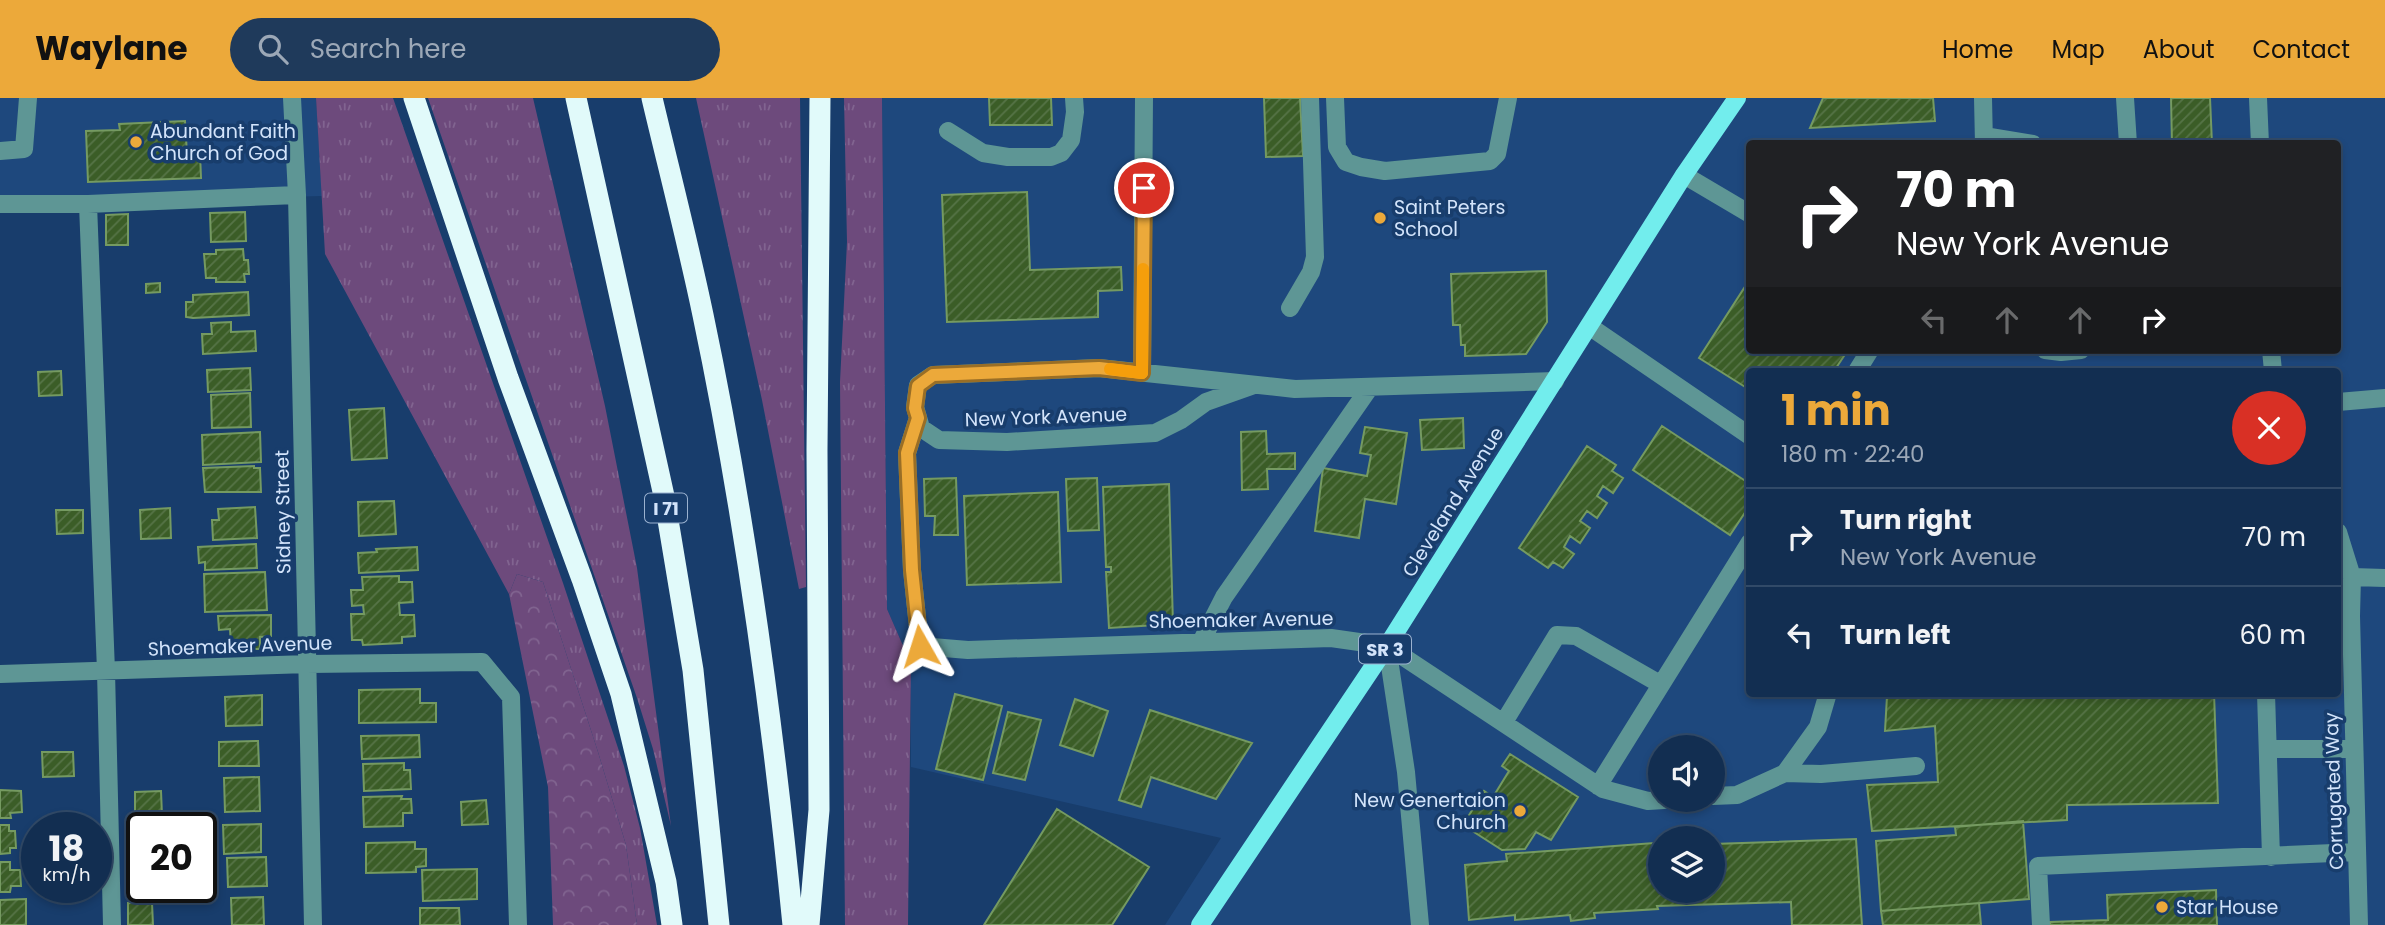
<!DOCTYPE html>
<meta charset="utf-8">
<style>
body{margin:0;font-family:Poppins,sans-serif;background:#1f3a5b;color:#f1f3f6;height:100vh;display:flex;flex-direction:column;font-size:26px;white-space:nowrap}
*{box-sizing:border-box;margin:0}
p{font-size:23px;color:#9ca8b7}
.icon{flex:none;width:38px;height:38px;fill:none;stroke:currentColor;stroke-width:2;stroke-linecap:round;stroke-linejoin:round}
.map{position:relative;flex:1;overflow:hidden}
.panel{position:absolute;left:1746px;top:270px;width:595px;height:329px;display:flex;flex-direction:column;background:#122e51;border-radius:7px;box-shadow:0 4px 10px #0003,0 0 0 2px #314a68}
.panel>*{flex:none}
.top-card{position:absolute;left:1746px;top:42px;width:595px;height:214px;border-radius:7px;box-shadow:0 4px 10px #0003,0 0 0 2px #314a68;background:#202124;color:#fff;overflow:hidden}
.buttons{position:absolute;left:1648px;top:637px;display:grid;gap:14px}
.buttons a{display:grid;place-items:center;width:77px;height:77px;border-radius:50%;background:#122e51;box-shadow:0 4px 10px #0003,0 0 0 2px #314a68;font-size:35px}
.speed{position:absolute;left:21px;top:714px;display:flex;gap:14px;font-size:35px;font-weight:700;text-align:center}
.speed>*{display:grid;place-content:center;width:91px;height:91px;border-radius:50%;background:#122e51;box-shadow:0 4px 10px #0003,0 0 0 2px #314a68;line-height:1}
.speed small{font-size:18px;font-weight:400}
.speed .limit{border:4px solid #111;border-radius:10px;background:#fff;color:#111}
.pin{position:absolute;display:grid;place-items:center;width:60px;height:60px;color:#fff;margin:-30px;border:4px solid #fff;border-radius:50%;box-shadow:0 2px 7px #0007}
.me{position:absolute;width:77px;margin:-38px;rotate:354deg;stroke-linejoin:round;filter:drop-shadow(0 0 5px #0008)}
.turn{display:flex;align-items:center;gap:24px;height:147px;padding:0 35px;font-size:32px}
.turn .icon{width:91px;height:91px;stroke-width:2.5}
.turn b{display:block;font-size:49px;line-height:60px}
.lanes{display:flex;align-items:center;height:66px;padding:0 35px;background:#0003;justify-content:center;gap:35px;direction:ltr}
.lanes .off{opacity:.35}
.round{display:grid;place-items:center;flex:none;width:74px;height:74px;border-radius:37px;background:#1f3a5b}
.headline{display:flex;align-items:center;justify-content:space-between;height:119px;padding:0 35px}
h1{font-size:42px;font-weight:700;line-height:52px;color:#eca93a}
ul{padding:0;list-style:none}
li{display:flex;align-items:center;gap:21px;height:98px;padding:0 35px;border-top:2px solid #314a68}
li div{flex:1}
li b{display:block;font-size:26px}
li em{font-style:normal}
header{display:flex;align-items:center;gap:42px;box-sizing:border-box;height:98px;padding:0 35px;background:#eca93a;color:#111}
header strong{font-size:33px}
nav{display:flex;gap:38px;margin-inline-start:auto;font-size:24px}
.search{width:490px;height:63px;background:#1f3a5b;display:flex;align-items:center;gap:18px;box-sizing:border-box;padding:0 24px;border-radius:38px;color:#9ca8b7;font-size:26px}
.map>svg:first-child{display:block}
.built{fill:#1e487d;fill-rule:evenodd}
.grass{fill:url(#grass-tufts)}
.forest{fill:url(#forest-crowns)}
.building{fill:url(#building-hatch);stroke:#759a61;stroke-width:2}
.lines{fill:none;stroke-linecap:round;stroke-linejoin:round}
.minor{stroke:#5e9695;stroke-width:18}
.major{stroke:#72eded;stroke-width:18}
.highway{stroke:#e1fafa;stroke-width:21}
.route-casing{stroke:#996e26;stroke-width:18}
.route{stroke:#eca93a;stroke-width:12}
.slow{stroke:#f59e0b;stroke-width:12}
.poi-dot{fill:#eca93a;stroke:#183d6c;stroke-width:2.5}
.labels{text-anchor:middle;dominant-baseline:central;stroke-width:7;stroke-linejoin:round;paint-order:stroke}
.shield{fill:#183d6c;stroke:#9bb2d0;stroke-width:2}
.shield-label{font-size:18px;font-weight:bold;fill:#d3e4fb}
.poi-label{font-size:19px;fill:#d3e4fb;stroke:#183d6c;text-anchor:start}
.street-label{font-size:19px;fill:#d3e4fb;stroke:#183d6c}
</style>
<header>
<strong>Waylane</strong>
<div class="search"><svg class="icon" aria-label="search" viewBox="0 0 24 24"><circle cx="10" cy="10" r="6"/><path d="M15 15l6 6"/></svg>Search here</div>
<nav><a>Home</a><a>Map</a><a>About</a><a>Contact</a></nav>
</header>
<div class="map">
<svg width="2385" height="827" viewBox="0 0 2385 827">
<defs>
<pattern id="grass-tufts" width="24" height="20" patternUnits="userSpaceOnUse" patternTransform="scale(1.75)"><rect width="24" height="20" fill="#6d4a7c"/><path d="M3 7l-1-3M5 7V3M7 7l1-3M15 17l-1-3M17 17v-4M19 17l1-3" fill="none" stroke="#816490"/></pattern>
<pattern id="forest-crowns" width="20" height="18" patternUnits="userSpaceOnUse" patternTransform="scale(1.75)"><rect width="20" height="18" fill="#6d4a7c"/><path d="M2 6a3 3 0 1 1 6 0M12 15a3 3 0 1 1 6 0" fill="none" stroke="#816490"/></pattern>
<pattern id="building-hatch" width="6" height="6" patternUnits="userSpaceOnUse" patternTransform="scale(1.75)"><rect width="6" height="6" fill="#3b5d27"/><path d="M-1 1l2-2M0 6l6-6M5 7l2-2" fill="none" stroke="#567447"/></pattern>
</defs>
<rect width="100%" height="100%" fill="#183d6c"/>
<path class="built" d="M0 0H316L322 98 0 106Z
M882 0H2385V827H1165L1221 740 911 669V566L887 511ZM1750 46H2338V252H1750ZM1750 273H2338V595H1750ZM1661 649H1713V702H1661ZM1661 740H1713V793H1661Z"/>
<path class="grass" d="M316 0H393L563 485 624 668 640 730 657 827H637L626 747 598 654 543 484 517 476 509 496 325 156Z
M428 0H533L605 308 637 470 671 728 653 651 637 600Z
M696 0H800L806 489 799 491 762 302Z
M844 0H882L887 511 911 566 908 827H845L840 284 847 144Z"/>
<path class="forest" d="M517 476 543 484 598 654 626 747 637 827H553L548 689 509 496Z"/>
<path class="building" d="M989 0H1051L1052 27H990Z
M1264 0H1300L1303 58 1266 59Z
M1823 0H1933L1935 23 1810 30Z
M2171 0H2210L2212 46H2172Z
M185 23 187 56 200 55 201 80 88 84 86 33 120 32 119 26Z
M1027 94 1030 172 1121 169 1122 192 1098 193V219L947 224 942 97Z
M245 114 246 143 211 144 210 115Z
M128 116V147H106V117Z
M243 151 244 162H248L249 176H244L245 184H216V180H206L204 156H216V152Z
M1546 173 1547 224 1526 256 1465 258V247H1461L1460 227H1453L1451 176Z
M1750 181V252H1848L1834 273H1750V292L1699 260Z
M160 185V194L146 195V186Z
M248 194 249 217 193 220 186 219V204H193V197Z
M231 224V234L255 233 256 253 203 256 202 236H212L211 225Z
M250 270 251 292 208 294 207 272Z
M61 273 62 297 39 298 38 274Z
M250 295 251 329 212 330 211 297Z
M384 310 387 360 352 362 349 312Z
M1463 320 1464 350 1422 352 1420 322Z
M1662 328 1750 386V407L1730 437 1633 372Z
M1365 329 1407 335 1396 406 1365 401 1359 440 1315 433 1323 370 1367 378 1371 357 1360 355Z
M1266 333 1267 356 1295 355V371H1267L1268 391 1242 392 1241 334Z
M260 334 261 364 203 367 202 337Z
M1587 348 1616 367 1612 373 1623 380 1613 395 1603 388 1597 398 1607 405 1597 420 1587 413 1580 423 1590 430 1580 445 1570 438 1564 449 1574 456 1563 470 1553 464 1548 470 1519 450Z
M254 368V370H260L261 394H205L203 370Z
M956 380 958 437H934L935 418H925L924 381Z
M1097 380 1099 432 1068 433 1066 381Z
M1169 386 1173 526 1109 530 1106 474H1111V469H1106L1103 389Z
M1058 394 1061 484 967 487 964 398Z
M394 403 396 436 359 438 358 404Z
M255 409 257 440 213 442 212 422H219L218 411Z
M170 410 171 440 141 441 140 412Z
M56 412H83V435L57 436Z
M256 446 257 470 205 472V464L199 465 198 449Z
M417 449 418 472 359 475 358 455 377 454 376 451Z
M265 474 267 512 205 514 204 476Z
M399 478V484H412L413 504 399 505 400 517H414L415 538 402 539V545L363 547 362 542H352L351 516H364L363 507 352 508 351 492H363L362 479Z
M271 517V538L260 539V551H238V548H231L230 531 219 532 218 518Z
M420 591V605H436V624L359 625V592Z
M1865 595H2214L2218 705 2067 707V722L1872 733 1867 687 1938 684 1935 628 1885 633 1887 598H1865Z
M955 596 1002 608 983 682 936 671Z
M262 597V627L226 628 225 599Z
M1075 601 1108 613 1093 658 1060 647Z
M1150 612 1252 645 1216 701 1151 679 1141 709 1119 702Z
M1008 614 1041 622 1025 682 993 675Z
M419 637 420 659 362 661 361 638Z
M258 643 259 668H219V644Z
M42 654H73L74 678 43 679Z
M1510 656 1578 699 1551 742 1536 734 1525 751 1502 752 1463 727 1484 693 1493 699 1509 673 1502 668Z
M404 665V672H410L411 691 364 693 363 666Z
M259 679 260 713 225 714 224 680Z
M0 692 21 693 22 714 10 715 11 720H0Z
M161 693 162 717 135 718V694Z
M402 698 401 701H411L412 715H403V728L364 729 363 699Z
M486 702 488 726 462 727 461 704Z
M1057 711 1149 769 1112 827H984Z
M177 722H204V746H201V730H178Z
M2023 723 2029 801 1881 813 1876 743 1956 737 1955 729Z
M261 726V754L224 756 223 727Z
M0 727H9V733H15L16 750H10V755L0 756Z
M1856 741 1862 827H1792L1791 804 1657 808 1658 811 1594 815 1595 820 1571 823 1570 817 1515 822V817L1469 822 1465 767 1507 763 1506 756 1654 745 1655 748H1661V793H1713V746Z
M415 744V751H426V768L416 769V774L366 775V745Z
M266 759 267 788 228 789 227 760Z
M0 764H10V772H20L21 788H11L10 794H0Z
M477 771V801L423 803 422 772Z
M2216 792 2217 827H2050V824L2108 822 2107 797Z
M263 799 264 827H232L231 800Z
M26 801V827H0V802Z
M128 805H152L153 827H128Z
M1979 805 1981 827H1883L1881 813Z
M420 810H459L460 827H420Z"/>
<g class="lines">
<path class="minor" d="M292 0 297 97 313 827
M1335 0 1337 49 1346 64 1361 69 1385 73 1490 63 1497 56 1508 0
M1983 0 1984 46
M2125 0 2128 46
M2258 0 2260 46
M948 33 983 55 1008 59H1051L1061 55 1071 42 1075 14 1074 0
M1984 38 2033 46
M0 53 24 51 28 0
M1684 77 1750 116
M0 106H88L297 97
M88 106 106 573 112 827
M1290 210 1311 174 1315 159 1310 0
M1589 228 1750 338
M2045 252 2061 254 2081 252
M2271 252 2273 273
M1857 273 1870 252
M1142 275 1144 0
M1254 287 1206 304 1181 322 1155 335 1007 344 939 342 921 330 915 309 918 287 933 277 1099 270 1295 291 1555 283
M2338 304 2385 300
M918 320 907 355 912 472 920 548 968 552 1331 540 1387 548 1603 691 1648 703 1664 702
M2338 434 2352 479 2351 518 2359 827
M2352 479 2385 480
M1201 544 1224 499 1370 289
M1387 548 1406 674 1420 827
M0 576 308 566 482 564 511 599 518 827
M2266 595 2271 759
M1504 624 1557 537 1576 538 1660 586
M2268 651H2354
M1785 675 1818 629 1828 595
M1598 688 1750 444
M1713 698 1737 697 1785 675 1821 676 1916 668
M2041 827 2038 768 2357 754"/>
<path class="major" d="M1200 827 1387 548 1684 77 1737 0"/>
<path class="highway" d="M414 0 508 280 582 481 621 596 666 784 672 827
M576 0 664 398 693 572 719 827
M652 0C669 72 688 145 703 217 745 417 773 624 793 827
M809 827 819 712 817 352 820 0"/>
</g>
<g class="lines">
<defs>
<path id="route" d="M920 548 912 472 907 355 918 320 915 310 918 288 933 277 1099 270 1142 275 1144 90"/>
</defs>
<use href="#route" class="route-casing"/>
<use href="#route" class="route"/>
<path class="slow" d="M1110 271 1142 275 1143 171"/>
</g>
<g class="poi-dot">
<circle cx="136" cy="44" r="7"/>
<circle cx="1380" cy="120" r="7"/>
<circle cx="1520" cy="713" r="7"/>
<circle cx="2162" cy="809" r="7"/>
</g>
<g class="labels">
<g class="shield">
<rect x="645" y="395.5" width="42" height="29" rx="5"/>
<rect x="1359" y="536.5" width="52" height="29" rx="5"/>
</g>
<g class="shield-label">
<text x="666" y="410">I 71</text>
<text x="1385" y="551">SR 3</text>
</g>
<g class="poi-label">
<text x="150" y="33">Abundant Faith<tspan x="150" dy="22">Church of God</tspan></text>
<text x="1394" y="109">Saint Peters<tspan x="1394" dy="22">School</tspan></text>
<text x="1506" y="702" text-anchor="end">New Genertaion<tspan x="1506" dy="22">Church</tspan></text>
<text x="2176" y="809">Star House</text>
</g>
<g class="street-label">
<text transform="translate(1046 319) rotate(-2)">New York Avenue</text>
<text transform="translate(1453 404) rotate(-58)">Cleveland Avenue</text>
<text transform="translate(283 414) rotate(-91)">Sidney Street</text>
<text transform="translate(1241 522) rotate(-1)">Shoemaker Avenue</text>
<text transform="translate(240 548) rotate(-2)">Shoemaker Avenue</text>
<text transform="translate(2334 693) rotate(-92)">Corrugated Way</text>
</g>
</g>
</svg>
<div class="buttons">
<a><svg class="icon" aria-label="sound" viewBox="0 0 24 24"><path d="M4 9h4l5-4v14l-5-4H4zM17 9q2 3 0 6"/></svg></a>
<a><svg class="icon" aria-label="layers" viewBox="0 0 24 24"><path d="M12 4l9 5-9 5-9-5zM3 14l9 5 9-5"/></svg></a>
</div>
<div class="speed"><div>18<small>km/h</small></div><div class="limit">20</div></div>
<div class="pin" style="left:1144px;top:90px;background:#d93025"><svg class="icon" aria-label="arrive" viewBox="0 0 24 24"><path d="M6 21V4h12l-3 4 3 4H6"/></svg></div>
<svg class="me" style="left:920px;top:548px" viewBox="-20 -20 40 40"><path d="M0-17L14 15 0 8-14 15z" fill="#eca93a" stroke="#fff" stroke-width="4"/></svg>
<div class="top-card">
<div class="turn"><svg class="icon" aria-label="right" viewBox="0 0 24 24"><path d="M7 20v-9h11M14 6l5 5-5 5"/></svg><div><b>70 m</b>New York Avenue</div></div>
<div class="lanes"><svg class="icon off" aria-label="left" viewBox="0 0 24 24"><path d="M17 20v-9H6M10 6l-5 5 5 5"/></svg><svg class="icon off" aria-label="ahead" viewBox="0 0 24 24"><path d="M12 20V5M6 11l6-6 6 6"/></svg><svg class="icon off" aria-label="ahead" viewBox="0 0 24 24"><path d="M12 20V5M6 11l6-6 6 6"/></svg><svg class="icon" aria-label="right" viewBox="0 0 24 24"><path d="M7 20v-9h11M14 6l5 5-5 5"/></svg></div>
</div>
<section class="panel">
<div class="headline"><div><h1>1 min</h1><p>180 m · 22:40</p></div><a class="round" style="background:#d93025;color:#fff"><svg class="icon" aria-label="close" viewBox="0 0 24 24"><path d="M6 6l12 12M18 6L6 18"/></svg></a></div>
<ul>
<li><svg class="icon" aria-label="right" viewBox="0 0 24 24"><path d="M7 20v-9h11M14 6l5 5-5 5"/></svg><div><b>Turn right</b><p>New York Avenue</p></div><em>70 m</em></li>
<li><svg class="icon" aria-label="left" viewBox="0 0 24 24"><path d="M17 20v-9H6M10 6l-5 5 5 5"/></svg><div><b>Turn left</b></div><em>60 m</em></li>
</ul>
</section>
</div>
